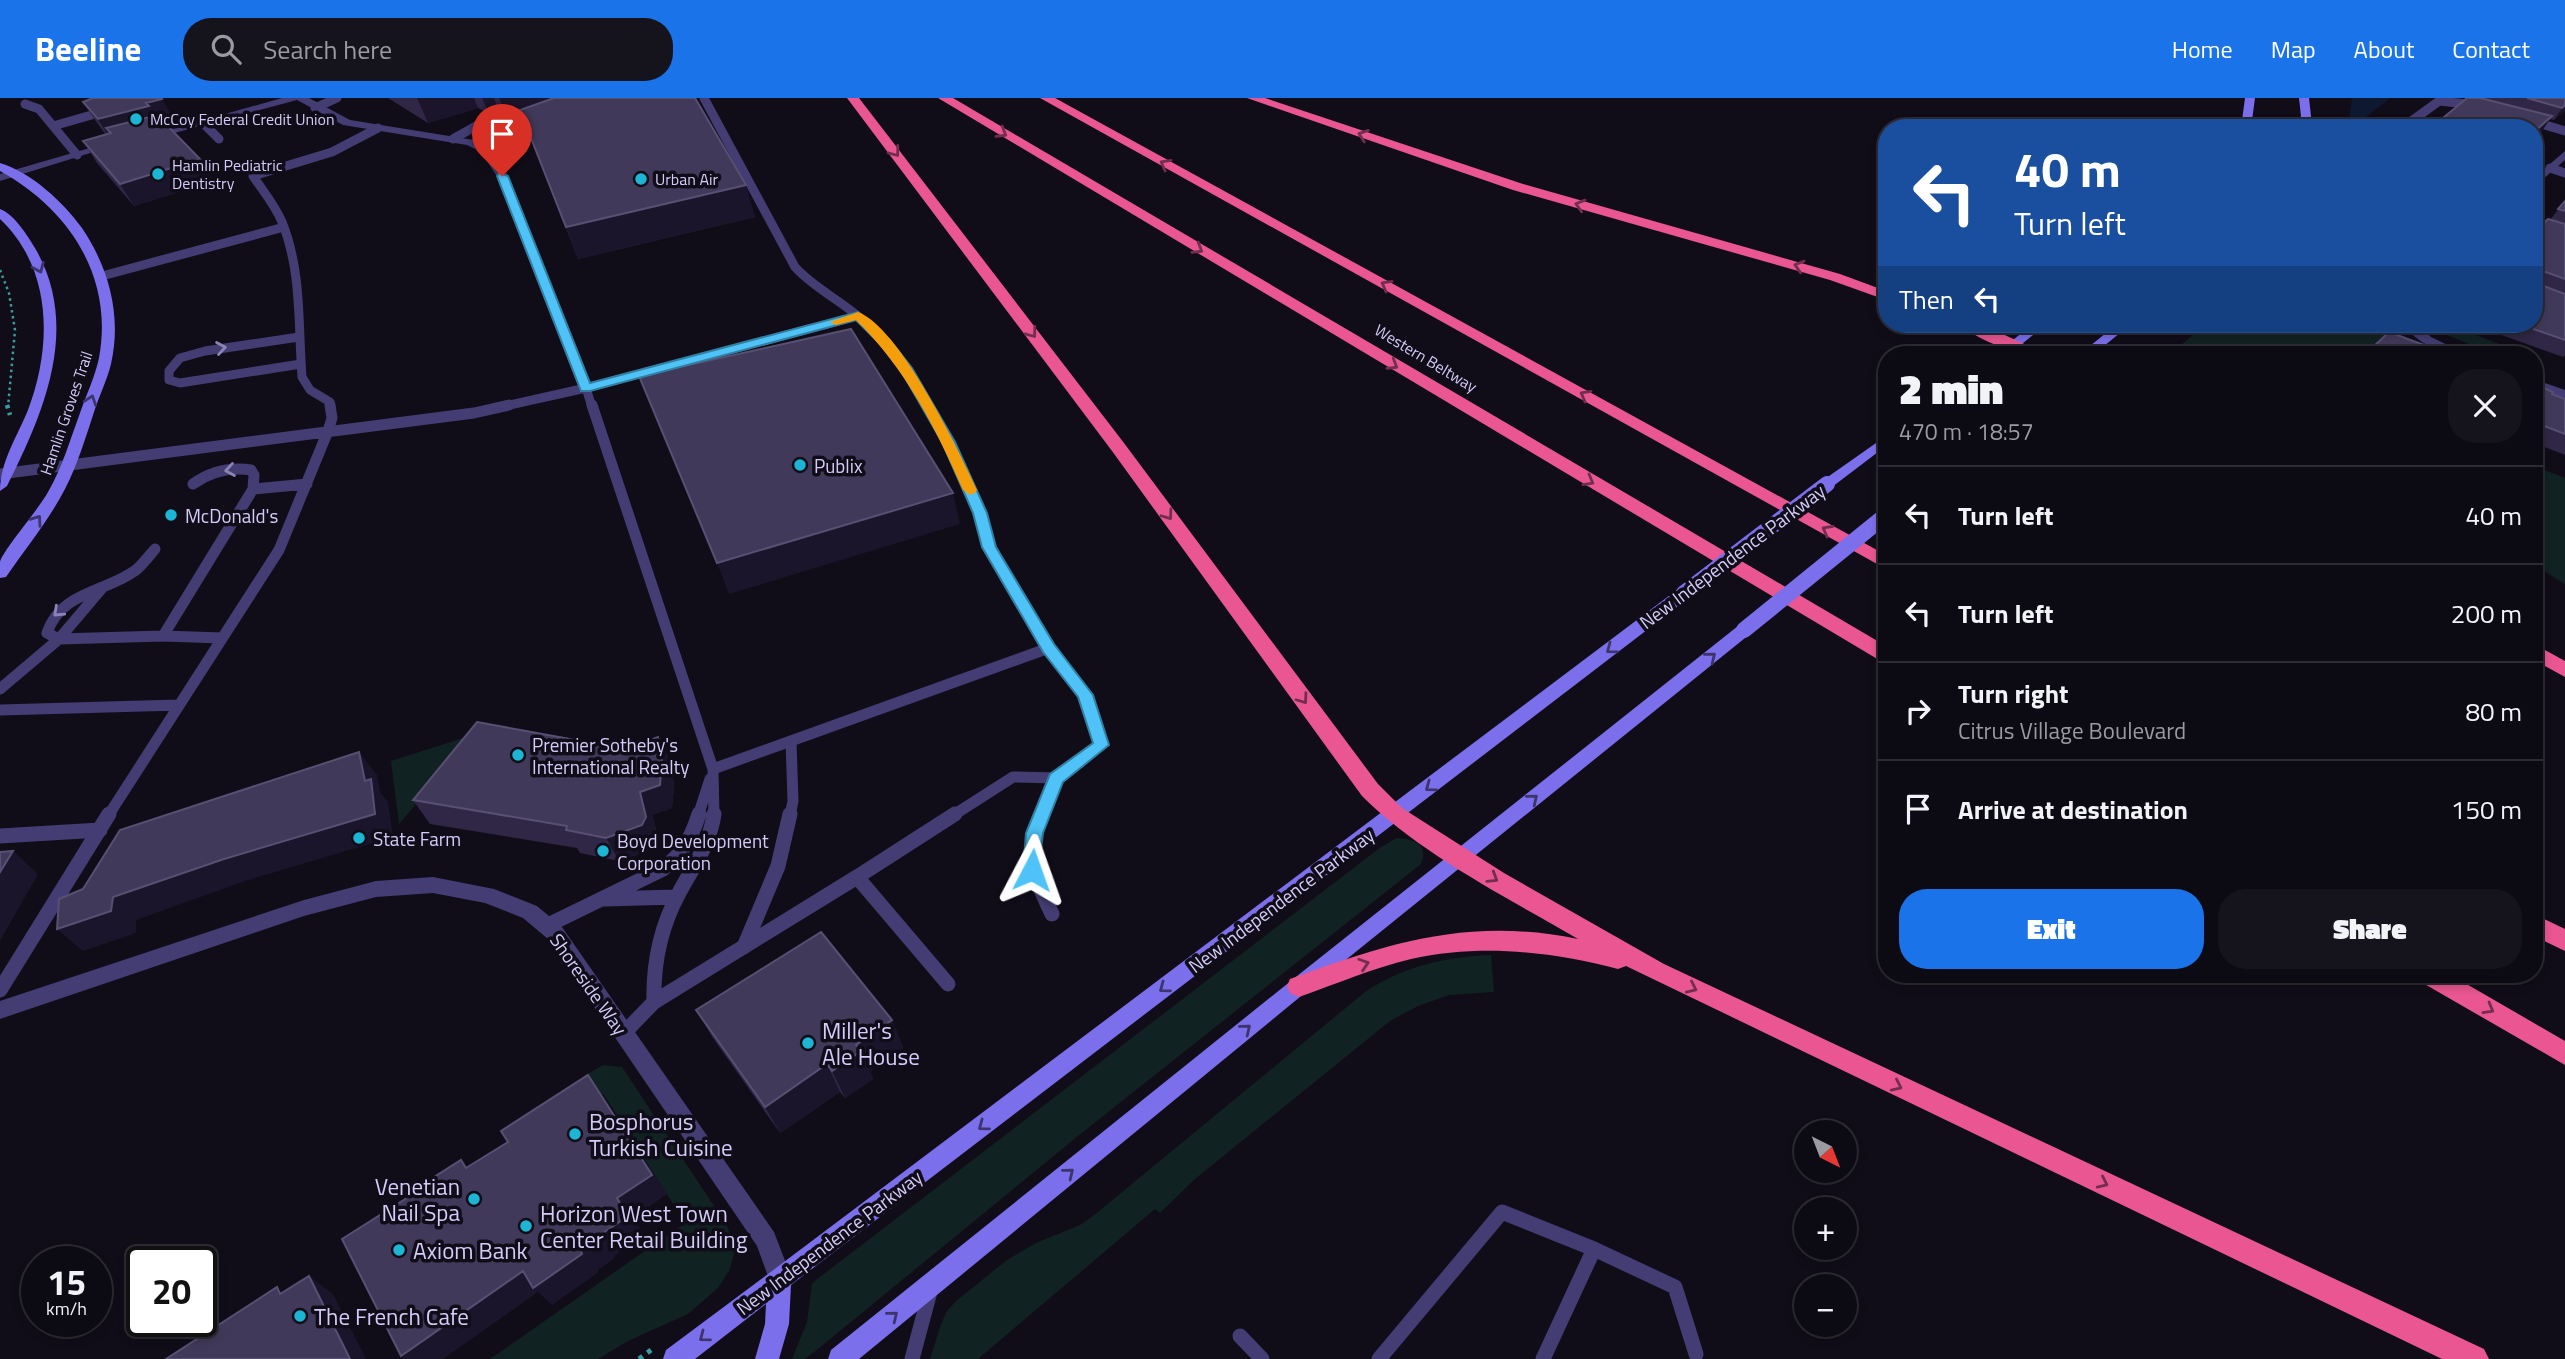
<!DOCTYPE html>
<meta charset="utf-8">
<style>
body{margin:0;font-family:"Titillium Web",sans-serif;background:#15131c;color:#f1f3f6;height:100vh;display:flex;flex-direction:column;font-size:26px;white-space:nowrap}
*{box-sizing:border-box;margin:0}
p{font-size:23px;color:#9a9aa0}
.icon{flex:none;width:38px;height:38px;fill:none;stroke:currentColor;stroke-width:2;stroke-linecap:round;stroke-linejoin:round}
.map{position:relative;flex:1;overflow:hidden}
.sheet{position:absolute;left:1878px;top:248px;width:665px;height:637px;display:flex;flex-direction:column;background:#0c0a13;border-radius:28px;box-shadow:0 4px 10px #0003,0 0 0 2px #2c2b33}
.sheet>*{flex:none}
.hud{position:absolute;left:1878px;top:21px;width:665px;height:214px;border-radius:28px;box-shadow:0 4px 10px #0003,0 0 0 2px #2c2b33;background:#1a4fa0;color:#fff;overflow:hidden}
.needle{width:46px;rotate:138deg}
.tools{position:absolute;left:1794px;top:1022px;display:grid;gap:14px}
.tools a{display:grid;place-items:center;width:63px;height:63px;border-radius:50%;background:#0c0a13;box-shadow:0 4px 10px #0003,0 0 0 2px #2c2b33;font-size:35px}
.speed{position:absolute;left:21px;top:1148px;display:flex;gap:14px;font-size:35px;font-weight:700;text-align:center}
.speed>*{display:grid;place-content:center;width:91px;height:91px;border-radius:50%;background:#0c0a13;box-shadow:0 4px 10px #0003,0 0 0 2px #2c2b33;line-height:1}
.speed small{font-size:18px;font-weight:400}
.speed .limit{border:4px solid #111;border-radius:10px;background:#fff;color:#111}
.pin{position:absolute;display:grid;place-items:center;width:60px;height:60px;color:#fff;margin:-72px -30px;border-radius:50% 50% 50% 0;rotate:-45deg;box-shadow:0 0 7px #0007}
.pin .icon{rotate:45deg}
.me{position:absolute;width:77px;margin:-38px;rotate:4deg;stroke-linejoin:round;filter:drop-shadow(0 0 5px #0008)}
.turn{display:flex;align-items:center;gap:24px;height:147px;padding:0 21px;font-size:32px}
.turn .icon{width:91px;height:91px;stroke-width:2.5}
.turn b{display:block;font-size:49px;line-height:60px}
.then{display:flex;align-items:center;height:66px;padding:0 21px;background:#0003;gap:14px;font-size:26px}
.round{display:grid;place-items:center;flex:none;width:74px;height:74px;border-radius:28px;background:#15131c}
.overview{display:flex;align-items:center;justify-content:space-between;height:119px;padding:0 21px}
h1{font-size:42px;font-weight:800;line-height:52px}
.cta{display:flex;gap:14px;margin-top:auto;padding:14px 21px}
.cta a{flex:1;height:80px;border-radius:28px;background:#1a73e8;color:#fff;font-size:28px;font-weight:800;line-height:80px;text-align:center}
.cta a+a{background:#15131c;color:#f1f3f6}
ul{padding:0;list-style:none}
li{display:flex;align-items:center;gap:21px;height:98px;padding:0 21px;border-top:2px solid #2c2b33}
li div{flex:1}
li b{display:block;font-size:26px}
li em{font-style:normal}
header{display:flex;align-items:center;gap:42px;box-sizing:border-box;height:98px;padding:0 35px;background:#1a73e8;color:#fff}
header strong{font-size:33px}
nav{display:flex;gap:38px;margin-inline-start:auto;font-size:24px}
.search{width:490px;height:63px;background:#15131c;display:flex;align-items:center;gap:18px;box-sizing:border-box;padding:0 24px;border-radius:28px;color:#9a9aa0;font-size:26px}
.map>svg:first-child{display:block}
.green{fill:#122}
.water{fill:#0d1831}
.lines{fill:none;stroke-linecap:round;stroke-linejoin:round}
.path-far2{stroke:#3b9c9d;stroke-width:2.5;stroke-dasharray:2.5 3.5;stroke-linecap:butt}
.path-far1{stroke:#3b9c9d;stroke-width:4.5;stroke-dasharray:3.5 4.5;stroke-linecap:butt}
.path{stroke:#3b9c9d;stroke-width:5;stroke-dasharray:4.5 6;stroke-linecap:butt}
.lane-far2{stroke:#433d73;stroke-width:9}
.lane-far1{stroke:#433d73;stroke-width:11}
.lane{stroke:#433d73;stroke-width:15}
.street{fill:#433d73;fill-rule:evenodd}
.secondary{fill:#7b6fec;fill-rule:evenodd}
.highway{fill:#e95692;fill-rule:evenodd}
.secondary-bridge{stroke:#7b6fec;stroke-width:16}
.wall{fill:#2f2745}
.shaded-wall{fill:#1b152c}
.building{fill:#413959;stroke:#585072;stroke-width:2}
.oneway{stroke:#722e4f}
.oneway2{stroke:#3b346d}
.oneway3{stroke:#8c84b6}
.route{fill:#4fc3f7;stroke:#337fa1;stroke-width:2}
.slow{fill:#f59e0b}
.poi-dot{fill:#1cb5d4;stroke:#100d19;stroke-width:2.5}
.labels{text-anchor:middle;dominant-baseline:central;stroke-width:7;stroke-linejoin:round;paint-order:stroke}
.far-poi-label{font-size:16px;fill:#d4ccf8;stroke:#100d19;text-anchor:start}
.far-street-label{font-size:16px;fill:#d4ccf8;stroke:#100d19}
.poi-label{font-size:19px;fill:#d4ccf8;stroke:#100d19;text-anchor:start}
.street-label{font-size:19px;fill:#d4ccf8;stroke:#100d19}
.near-poi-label{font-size:23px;fill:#d4ccf8;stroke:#100d19;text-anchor:start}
</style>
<header>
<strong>Beeline</strong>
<div class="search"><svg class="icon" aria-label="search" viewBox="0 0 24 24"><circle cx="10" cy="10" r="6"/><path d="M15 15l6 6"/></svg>Search here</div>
<nav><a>Home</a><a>Map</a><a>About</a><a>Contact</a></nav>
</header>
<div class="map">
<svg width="2565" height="1261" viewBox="0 0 2565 1261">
<rect width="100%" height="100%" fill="#100d19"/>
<path class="green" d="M2206 226H2378L2388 235 2365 257H2184L2175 252Z
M2434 226H2446L2529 257H2497L2444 236Z
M2534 368 2565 380V486L2534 467Z
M463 640 466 648 399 726 391 663Z
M1397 740C1414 741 1429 746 1421 766L1083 1034 813 1255 805 1261H792L807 1224 812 1186 816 1182 1381 749Z
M1491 857 1494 894 1449 897 1418 908 1390 923 1195 1081 1160 1115 1155 1111 978 1261H930L941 1226 947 1213 956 1203 1007 1162 1036 1145 1080 1127 1093 1118 1365 894C1404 868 1445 859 1491 857Z
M603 967 622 969 726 1126 733 1143 734 1156 729 1173 718 1190 688 1216 628 1243 598 1261H490L685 1125 608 1003 603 996 597 999 584 978Z"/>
<path class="water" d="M2352 0H2390L2357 26 2349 24Z"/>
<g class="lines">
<path class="path-far2" d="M0 172 9 195 15 232 8 309"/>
<path class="path-far1" d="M7 307 10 317"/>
<path class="path" d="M639 1261 651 1252"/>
<path class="lane-far2" d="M704 0 795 169C813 189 838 201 859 219 889 245 909 275 928 309
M25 6 39 11 77 57
M315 10 337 0
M2532 23 2565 33
M203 25 219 41
M53 28 102 14
M2402 30 2439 3 2477 7
M453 41 476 28 515 14
M485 52 544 31
M2550 70 2565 75
M102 178 284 129
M299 239 205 253 180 260 169 273V282L180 285 301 266
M586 290 592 309
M331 309 330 304 310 292 302 279C298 227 302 173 282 124 275 107 263 93 253 78L332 54 378 30
M501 309 586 290 858 218"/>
<path class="lane-far1" d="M592 307 713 671 1049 550 986 443 980 415 948 344 927 307
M0 376 474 315 509 307
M193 386C210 374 230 369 251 372L254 377 253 391
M155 451C149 458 143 466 136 472 105 495 61 493 47 535L59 541 163 538
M222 540 163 538 253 391 307 386
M0 591 59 541 103 489
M0 612 178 607
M713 671 714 718
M108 718 279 452 328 333 332 320 330 307
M698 718 710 681
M790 718 793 703 791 643
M952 718 1013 679 1056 680
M1041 718 1056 680 1101 647 1085 597 1049 550"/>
<path class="lane" d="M1041 716C1024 759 1034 777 1052 816
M0 738 100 732
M857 779 955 716
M605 801 676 799
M546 828 663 771C683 755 691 741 699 716
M744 849 778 768 790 716
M0 892 109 716
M654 904 857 779 948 886
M624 935 654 904C653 866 661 828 679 795 693 769 710 746 714 716
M1240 1238 1262 1261
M912 1261 931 1190
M1379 1261 1502 1114 1594 1151 1675 1189 1696 1256
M1543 1261 1594 1151"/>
<path class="street" d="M282 0H309L350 22 474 42 489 50 508 77 593 290 591 293 586 294 579 290 496 77 481 54 467 47 343 27 297 2 152 41 147 38Z
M107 45 116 47 0 83V76Z
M2565 53V62L2534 89V80Z
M2534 122 2565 132V140L2534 130Z
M2403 226H2416L2431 239 2468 257C2442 258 2418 246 2403 226Z
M2534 281 2565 292V301L2534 290Z
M433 779 494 791 537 808 562 829 774 1134 792 1181 788 1189 780 1193 772 1189 757 1148 548 841 523 820 485 805 433 795 376 799 304 818 0 921V903L304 802 376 783Z"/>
<path class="secondary" d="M2245 0H2255L2251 30H2241Z
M2299 0H2309L2311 18 2307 30H2297L2301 18Z
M0 65C32 75 62 103 82 130 109 170 122 218 111 266 107 282 100 296 95 311 86 338 78 366 65 391 49 422 26 450 6 479L0 480C0 476 0 469 0 464 3 452 39 411 48 394 62 370 70 342 80 315 86 297 95 279 99 260 114 179 69 111 0 73Z
M0 111C15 117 27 137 35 150 81 229 44 314 7 388L0 393C0 364 17 339 28 312 52 249 53 171 0 121Z
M2033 226H2047L2008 257H1994Z
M2117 226H2131L2093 257H2079Z
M1886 338V348L1832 389H1822L1820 386 1822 383Z
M1684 490 1692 495 1690 499 791 1187 789 1226 779 1261H755L765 1226 766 1206 695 1261H663L666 1252 772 1173 1678 491Z
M1744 526 1750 528 1752 532 1750 536 1306 894 859 1261H828L831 1252 1292 882 1738 528Z"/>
<path class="highway" d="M847 0H859L1124 345 1378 686 1402 710 1504 775 1664 866 2484 1251 2489 1261H2442L1626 868 1618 871C1550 853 1480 846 1411 861 1373 870 1336 886 1299 899L1290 895 1287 888 1290 881C1391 844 1470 819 1578 841 1508 800 1420 756 1362 698L1112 353Z
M938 0H953L1886 548V564L1879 562Z
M1040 0H1055L1886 457V471Z
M1247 0H1265L1523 86 1840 176 1886 193V202L1830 182 1513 92Z
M1961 226H1981L2048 257C2023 258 1979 245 1961 226Z
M2534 546 2565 563V579L2534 562Z
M2534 816 2565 831V853L2534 838Z
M2418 877H2451L2565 943V967L2421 884Z"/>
<path class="secondary-bridge" d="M1684 495 1827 386
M1744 532 1886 417"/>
</g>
<path class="wall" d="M388 0H695L755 119 578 161 525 25 512 30 504 25 499 12 489 16 478 10 428 25Z
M2467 0H2565V12L2554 22 2550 21 2542 33 2534 40V30Z
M83 4 174 22 165 25 200 61 213 83 134 108 97 65 83 43 106 37 97 25Z
M2565 103V257L2563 259 2493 234 2495 231 2482 226H2534V135L2550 122Z
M2369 253 2451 257H2366Z
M2534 286 2552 296 2565 301V357L2534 345Z
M658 639 670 663 674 687 672 710 652 717 659 742 654 751 619 763 580 755 577 750 430 726 413 702 625 651Z
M696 912 892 922 903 950 870 973 873 981 845 1000 840 994 780 1035 713 940Z"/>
<path class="shaded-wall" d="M417 0H474L478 10 428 25Z
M482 0H494L499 12 489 16Z
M499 0H606L512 30Z
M162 1 174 22 160 26 106 30 113 42H111L98 21Z
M2565 7V12L2554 22 2562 10Z
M2552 18 2542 33 2534 40V34Z
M200 61 213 83 134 108 120 86Z
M746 87 755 119 578 161 566 129Z
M953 395 960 426 729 496 717 465Z
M658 639 670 663 674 687 672 710 652 717 659 742 654 751 619 763 606 740 640 694Z
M359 654 377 677 380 694 388 704 393 739 245 783 136 822V835L83 853 57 831 113 799 365 683Z
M13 753 38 776 0 843V774Z
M892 922 903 950 870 973 873 981 845 1000 832 973 856 947Z
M827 966 840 994 780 1035 765 1009Z
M588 977 603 998 667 1096 633 1120 644 1136 614 1158 615 1160 598 1172 599 1174 552 1207 538 1194 443 1261H404L401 1258 523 1173 581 1154 597 1139 617 1100Z
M309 1178 333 1196 366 1261H350Z"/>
<path class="building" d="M93 0H161L162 1 146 5 149 8 98 21 83 4Z
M554 0H695L746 87 566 129 520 12Z
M2467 0H2480L2552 18 2534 34V30H2431Z
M2527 0H2565V7L2562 10Z
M157 17 200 61 120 86 83 43 111 35 106 30Z
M2565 103V113L2558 111Z
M2548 121 2565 126V181L2546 174 2540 175 2537 181 2541 187 2565 196V242L2519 226H2534V135Z
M851 231 953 395 717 465 639 278Z
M2389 234 2451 257H2379L2369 253Z
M2534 286 2553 294 2552 296 2565 301V336L2534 324Z
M477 624 625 651 658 639 662 663 660 687 640 694 646 719 642 727 606 740 566 732 567 728 413 702Z
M359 654 365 683 371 681 375 716 224 761 113 799 111 813 57 831 59 801 83 791 120 732Z
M13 753 0 774V754Z
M821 834 892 922 856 947 861 953 832 973 827 966 765 1009 696 912Z
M588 977 652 1077 617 1100 628 1118 597 1139 598 1141 581 1154 582 1156 533 1190 523 1173 401 1258 342 1141 432 1084 431 1081 461 1062 466 1070 508 1044 501 1033Z
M309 1178 350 1261H166L277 1189 280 1196Z"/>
<defs><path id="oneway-chevron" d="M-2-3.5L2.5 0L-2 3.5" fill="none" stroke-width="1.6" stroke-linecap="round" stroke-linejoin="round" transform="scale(1.75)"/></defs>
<g class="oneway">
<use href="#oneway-chevron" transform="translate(1002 35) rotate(31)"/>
<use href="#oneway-chevron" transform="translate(1363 37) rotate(-161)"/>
<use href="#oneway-chevron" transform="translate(895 54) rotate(53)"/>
<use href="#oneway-chevron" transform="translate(1165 66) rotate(-151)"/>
<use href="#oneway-chevron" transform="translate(1580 107) rotate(-164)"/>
<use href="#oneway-chevron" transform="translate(1198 151) rotate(31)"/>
<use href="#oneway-chevron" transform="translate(1799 168) rotate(-164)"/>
<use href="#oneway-chevron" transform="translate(1386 187) rotate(-151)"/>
<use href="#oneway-chevron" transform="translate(1032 235) rotate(53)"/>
<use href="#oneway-chevron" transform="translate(1393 267) rotate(31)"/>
<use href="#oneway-chevron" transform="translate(1585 297) rotate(-151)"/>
<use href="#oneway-chevron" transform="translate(1589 383) rotate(30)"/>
<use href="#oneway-chevron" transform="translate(1168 417) rotate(54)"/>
<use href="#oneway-chevron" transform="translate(1827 432) rotate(-151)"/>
<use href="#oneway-chevron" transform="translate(1303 601) rotate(54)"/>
<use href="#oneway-chevron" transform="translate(1493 780) rotate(32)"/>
<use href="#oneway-chevron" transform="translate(1364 866) rotate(-18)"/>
<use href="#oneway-chevron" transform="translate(1692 890) rotate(25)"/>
<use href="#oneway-chevron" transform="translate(2489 911) rotate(30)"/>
<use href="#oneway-chevron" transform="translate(1897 988) rotate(25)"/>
<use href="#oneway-chevron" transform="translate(2103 1085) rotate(25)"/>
</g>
<g class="oneway2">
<use href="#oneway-chevron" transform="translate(39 170) rotate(67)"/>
<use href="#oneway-chevron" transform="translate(91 302) rotate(-71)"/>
<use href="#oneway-chevron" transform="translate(37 422) rotate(-55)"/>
<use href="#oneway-chevron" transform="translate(1611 551) rotate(143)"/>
<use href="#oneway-chevron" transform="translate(1711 559) rotate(-39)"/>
<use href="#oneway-chevron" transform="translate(1430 689) rotate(143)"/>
<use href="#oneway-chevron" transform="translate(1533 701) rotate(-39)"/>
<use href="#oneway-chevron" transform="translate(1164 890) rotate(143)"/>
<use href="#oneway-chevron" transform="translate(1246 931) rotate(-39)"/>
<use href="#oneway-chevron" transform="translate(983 1028) rotate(143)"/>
<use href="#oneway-chevron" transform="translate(1069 1075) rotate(-39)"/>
<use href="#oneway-chevron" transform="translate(893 1218) rotate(-39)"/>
<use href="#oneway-chevron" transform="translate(704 1239) rotate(143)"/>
</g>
<g class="oneway3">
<use href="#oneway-chevron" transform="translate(221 250) rotate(-9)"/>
<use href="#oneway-chevron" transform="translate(230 372) rotate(171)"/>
<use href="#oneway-chevron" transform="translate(58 514) rotate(137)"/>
</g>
<path class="route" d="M499 75 508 78 590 285 858 214 889 241 912 270 955 344 987 415 996 449 1054 546 1093 597 1109 647 1063 684 1043 735 1038 777H1026L1023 772 1026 735 1050 676 1093 645 1078 599 1043 554 982 449 973 415 942 344 900 271 880 246 856 222 590 293H581L497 78Z"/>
<path class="slow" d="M858 214C900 230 958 351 977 392L975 395 970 397 963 392C935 329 906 271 856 222L836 227 830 224Z"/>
<g class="poi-dot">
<circle cx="136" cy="21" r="7"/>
<circle cx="158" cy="76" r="7"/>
<circle cx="641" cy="81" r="7"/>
<circle cx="800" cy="367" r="7"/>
<circle cx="171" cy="417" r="7"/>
<circle cx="518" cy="657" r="7"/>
<circle cx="359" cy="740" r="7"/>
<circle cx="603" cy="753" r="7"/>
<circle cx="808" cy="945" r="7"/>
<circle cx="575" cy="1036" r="7"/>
<circle cx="474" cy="1101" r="7"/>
<circle cx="526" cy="1128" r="7"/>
<circle cx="399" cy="1152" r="7"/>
<circle cx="300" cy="1218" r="7"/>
</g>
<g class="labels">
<g class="far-poi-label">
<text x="150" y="21">McCoy Federal Credit Union</text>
<text x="172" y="67">Hamlin Pediatric<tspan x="172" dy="18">Dentistry</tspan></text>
<text x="655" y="81">Urban Air</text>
</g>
<g class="far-street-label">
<text transform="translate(1426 260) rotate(31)">Western Beltway</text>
<text transform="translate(66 315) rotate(-71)">Hamlin Groves Trail</text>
</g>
<g class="poi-label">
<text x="814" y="367">Publix</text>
<text x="185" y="417">McDonald's</text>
<text x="532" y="646">Premier Sotheby's<tspan x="532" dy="22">International Realty</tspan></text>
<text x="373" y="740">State Farm</text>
<text x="617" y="742">Boyd Development<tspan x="617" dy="22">Corporation</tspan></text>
</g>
<g class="street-label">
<text transform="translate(1732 458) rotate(-37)">New Independence Parkway</text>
<text transform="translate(1281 802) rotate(-37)">New Independence Parkway</text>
<text transform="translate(589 886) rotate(55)">Shoreside Way</text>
<text transform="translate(829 1144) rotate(-37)">New Independence Parkway</text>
</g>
<g class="near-poi-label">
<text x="822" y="932">Miller's<tspan x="822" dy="26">Ale House</tspan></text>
<text x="589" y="1023">Bosphorus<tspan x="589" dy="26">Turkish Cuisine</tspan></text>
<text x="460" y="1088" text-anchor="end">Venetian<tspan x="460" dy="26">Nail Spa</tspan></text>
<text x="540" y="1115">Horizon West Town<tspan x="540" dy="26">Center Retail Building</tspan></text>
<text x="413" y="1152">Axiom Bank</text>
<text x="314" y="1218">The French Cafe</text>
</g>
</g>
</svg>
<div class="tools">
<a><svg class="needle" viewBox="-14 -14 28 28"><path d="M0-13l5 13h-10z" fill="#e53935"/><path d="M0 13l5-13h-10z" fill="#9a9aa0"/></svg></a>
<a>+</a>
<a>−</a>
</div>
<div class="speed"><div>15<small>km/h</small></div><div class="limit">20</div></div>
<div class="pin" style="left:502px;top:78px;background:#d93025"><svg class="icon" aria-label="arrive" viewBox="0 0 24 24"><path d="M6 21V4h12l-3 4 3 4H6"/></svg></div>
<svg class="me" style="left:1032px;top:772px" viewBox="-20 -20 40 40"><path d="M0-17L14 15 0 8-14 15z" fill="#4fc3f7" stroke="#fff" stroke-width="4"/></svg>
<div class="hud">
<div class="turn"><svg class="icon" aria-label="left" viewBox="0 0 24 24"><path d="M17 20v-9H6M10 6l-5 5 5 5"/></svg><div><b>40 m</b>Turn left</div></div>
<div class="then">Then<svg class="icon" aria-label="left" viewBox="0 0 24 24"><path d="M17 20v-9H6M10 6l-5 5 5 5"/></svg></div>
</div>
<section class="sheet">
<div class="overview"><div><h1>2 min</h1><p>470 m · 18:57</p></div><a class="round"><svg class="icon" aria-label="close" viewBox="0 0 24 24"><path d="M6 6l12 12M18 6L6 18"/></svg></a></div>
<ul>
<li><svg class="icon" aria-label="left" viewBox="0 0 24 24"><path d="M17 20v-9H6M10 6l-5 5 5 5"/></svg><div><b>Turn left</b></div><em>40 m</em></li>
<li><svg class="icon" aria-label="left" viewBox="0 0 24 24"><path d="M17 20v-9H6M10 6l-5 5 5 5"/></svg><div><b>Turn left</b></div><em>200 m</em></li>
<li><svg class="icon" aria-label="right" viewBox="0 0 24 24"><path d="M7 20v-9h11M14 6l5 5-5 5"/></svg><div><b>Turn right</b><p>Citrus Village Boulevard</p></div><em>80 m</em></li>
<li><svg class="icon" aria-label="arrive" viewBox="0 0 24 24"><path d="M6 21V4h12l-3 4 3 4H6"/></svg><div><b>Arrive at destination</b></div><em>150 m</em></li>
</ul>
<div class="cta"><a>Exit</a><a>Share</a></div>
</section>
</div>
